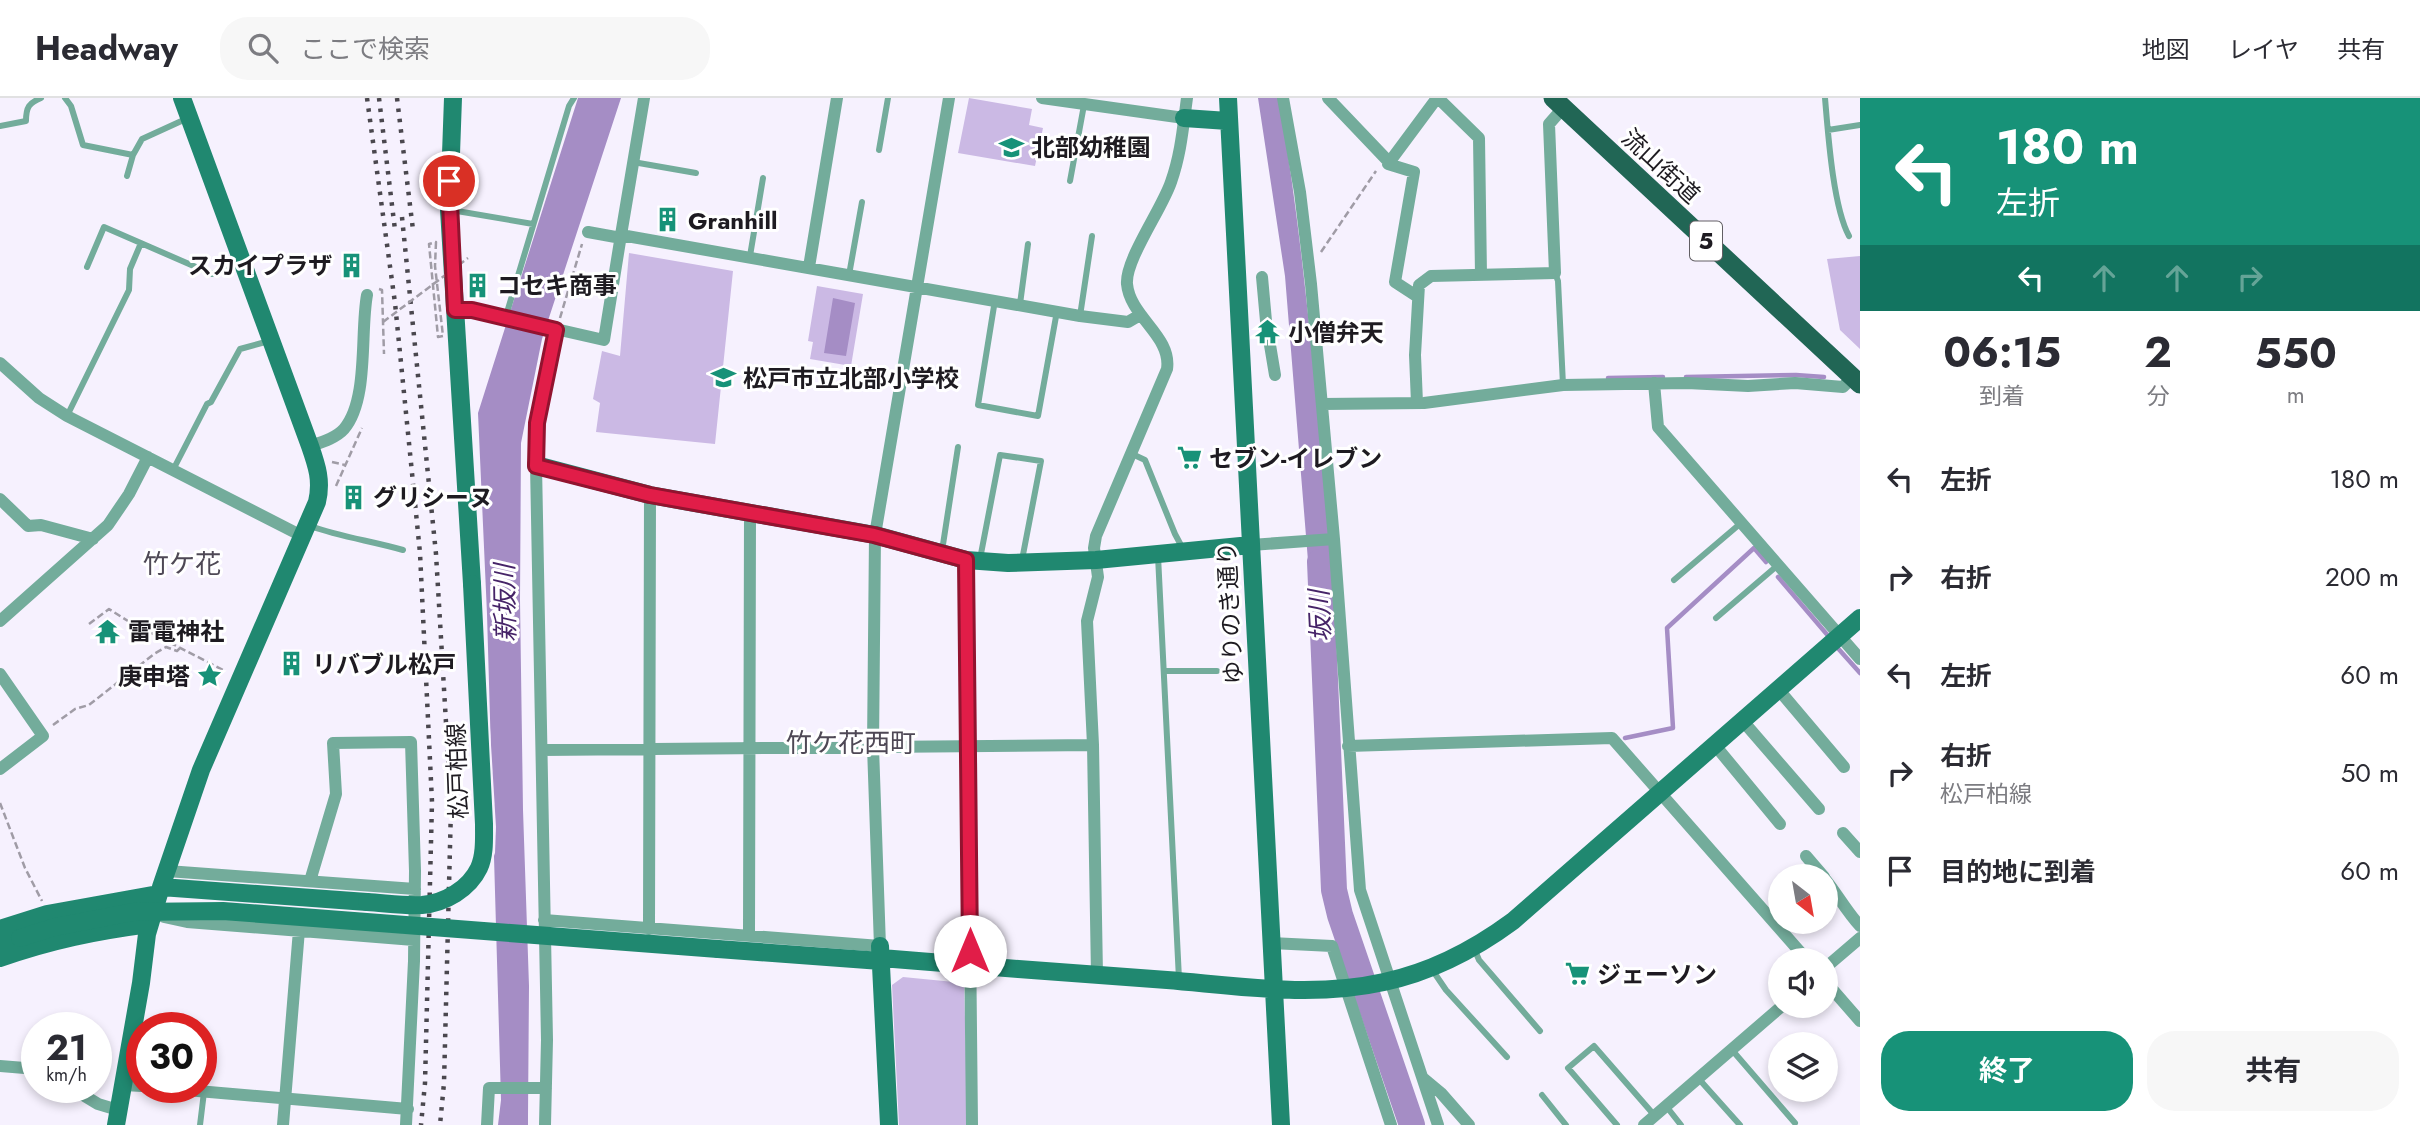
<!DOCTYPE html>
<html lang="ja">
<meta charset="utf-8">
<style>
body{margin:0;font-family:Jost,"Noto Sans JP",sans-serif;background:#f7f7f7;color:#2b2b33;height:100vh;display:flex;flex-direction:column;font-size:26px;white-space:nowrap}
*{box-sizing:border-box;margin:0}
p{font-size:23px;color:#7c7c81}
.icon{flex:none;width:38px;height:38px;fill:none;stroke:currentColor;stroke-width:2;stroke-linecap:round;stroke-linejoin:round}
.map{position:relative;flex:1;overflow:hidden}
.sheet{display:flex;flex-direction:column;background:#fff;width:560px}
.sheet>*{flex:none}
.hud{background:#179278;color:#fff;overflow:hidden}
.needle{width:46px;rotate:149deg}
.buttons{position:absolute;left:1768px;top:766px;display:grid;gap:14px}
.buttons a{display:grid;place-items:center;width:70px;height:70px;border-radius:50%;background:#fff;box-shadow:0 4px 10px #0003;font-size:35px}
.speed{position:absolute;left:21px;top:914px;display:flex;gap:14px;font-size:35px;font-weight:700;text-align:center}
.speed>*{display:grid;place-content:center;width:91px;height:91px;border-radius:50%;background:#fff;box-shadow:0 4px 10px #0003;line-height:1}
.speed small{font-size:18px;font-weight:400}
.speed .limit{border:10px solid #d22;background:#fff;color:#111}
.pin{position:absolute;display:grid;place-items:center;width:60px;height:60px;color:#fff;margin:-30px;border:4px solid #fff;border-radius:50%;box-shadow:0 2px 7px #0007}
.me{position:absolute;width:77px;margin:-38px;rotate:0deg;stroke-linejoin:round;filter:drop-shadow(0 0 5px #0008)}
.turn{display:flex;align-items:center;gap:24px;height:147px;padding:0 21px;font-size:32px}
.turn .icon{width:91px;height:91px;stroke-width:2.5}
.turn b{display:block;font-size:49px;line-height:60px}
.lanes{display:flex;align-items:center;height:66px;padding:0 21px;background:#0003;justify-content:center;gap:35px;direction:ltr}
.lanes .off{opacity:.35}
.eta{display:flex;justify-content:space-evenly;align-items:center;height:119px;text-align:center}
.eta b{font-size:42px;font-weight:700;line-height:49px}
.button{display:flex;gap:14px;margin-top:auto;padding:14px 21px}
.button a{flex:1;height:80px;border-radius:28px;background:#179278;color:#fff;font-size:28px;font-weight:700;line-height:80px;text-align:center}
.button a+a{background:#f7f7f7;color:#2b2b33}
ul{padding:0;list-style:none}
li{display:flex;align-items:center;gap:21px;height:98px;padding:0 21px}
li div{flex:1}
li b{display:block;font-size:26px}
li em{font-style:normal}
header{display:flex;align-items:center;gap:42px;box-sizing:border-box;height:98px;padding:0 35px;background:#fff;border-bottom:2px solid #e1e1e2}
header strong{font-size:33px}
nav{display:flex;gap:38px;margin-inline-start:auto;font-size:24px}
.search{width:490px;height:63px;background:#f7f7f7;display:flex;align-items:center;gap:18px;box-sizing:border-box;padding:0 24px;border-radius:28px;color:#7c7c81;font-size:26px}
main{display:flex;flex:1;min-height:0}
.map>svg:first-child{display:block}
.green{fill:#cbb9e4}
.water{fill:#a58dc5}
.pier{fill:#f6f1fe}
.lines{fill:none;stroke-linecap:round;stroke-linejoin:round}
.stream{stroke:#a58dc5;stroke-width:4.5}
.river{stroke:#a58dc5;stroke-width:26}
.path{stroke:#a09ca6;stroke-width:2.5;stroke-dasharray:7 3.5;stroke-linecap:butt}
.lane{stroke:#73ac9b;stroke-width:6}
.street{stroke:#73ac9b;stroke-width:12}
.secondary{stroke:#208870;stroke-width:18}
.primary{stroke:#216655;stroke-width:19}
.rail{stroke:#4a474e;stroke-width:4.5;stroke-dasharray:3.5 7;stroke-linecap:butt}
.path-bridge{stroke:#a09ca6;stroke-width:2.5;stroke-dasharray:7 3.5;stroke-linecap:butt}
.secondary-bridge{stroke:#208870;stroke-width:18}
.route-casing{stroke:#92132f;stroke-width:18}
.route{stroke:#e11d48;stroke-width:12}
.labels{text-anchor:middle;dominant-baseline:central;stroke-width:6;stroke-linejoin:round;paint-order:stroke}
.shield{fill:#fff;stroke:#625f64;stroke-width:2}
.shield-label{font-size:23px;font-weight:bold;fill:#1e1b21}
.poi-label{font-size:24px;font-weight:bold;fill:#1e1b21;stroke:#fff;text-anchor:start}
.street-label{font-size:24px;fill:#1e1b21;stroke:#fff}
.neighbourhood-label{font-size:26px;fill:#4e4855;stroke:#fff}
.water-label{font-size:26px;font-style:italic;fill:#462468;stroke:#fff}
</style>
<header>
<strong>Headway</strong>
<div class="search"><svg class="icon" aria-label="search" viewBox="0 0 24 24"><circle cx="10" cy="10" r="6"/><path d="M15 15l6 6"/></svg>ここで検索</div>
<nav><a>地図</a><a>レイヤ</a><a>共有</a></nav>
</header>
<main>
<div class="map">
<svg width="1860" height="1027" viewBox="0 0 1860 1027">
<rect width="100%" height="100%" fill="#f6f1fe"/>
<path class="green" d="M969 0 1032 11 1029 27 1043 30 1035 68 958 55Z
M629 155 733 173 715 346 596 334 600 305 593 301 602 253 620 258Z
M1860 158V251L1840 232 1827 161Z
M817 188 863 196 851 268 810 261 813 244 808 243Z
M903 879 964 885 968 1027H899L892 887Z"/>
<path class="water" d="M578 0H621L542 241 521 345 520 502 523 712 529 888 528 1017V1027H498L501 1002 487 516 478 315Z
M1258 0H1279C1307 165 1319 332 1334 499L1311 500 1285 178Z
M833 200 855 205 846 258 824 255Z"/>
<path class="pier" d="M483 515 496 729 495 755 489 772Z"/>
<g class="lines">
<path class="stream" d="M1686 279 1796 277 1824 279
M1608 280 1663 279
M1778 479 1830 540
M1835 547 1860 575
M1625 640 1673 630 1667 530 1754 450 1766 464"/>
<path class="river" d="M1320 464 1334 792 1340 817 1412 1027"/>
<path class="path" d="M436 144 435 168 443 238 438 239 429 146Z
M1321 154 1376 73
M379 191 382 192 384 256
M560 220 582 146
M332 364 345 367
M336 388 362 330
M89 526 109 511 128 523 225 573
M53 627 75 611 89 607 154 556 166 549 177 553 180 550
M0 705 25 770 42 803"/>
<path class="lane" d="M65 0 71 8 83 47 133 57
M1825 0C1828 35 1833 109 1849 138
M0 28 26 23C26 9 29 5 41 0
M1828 32 1860 27
M879 52 888 0
M633 64 696 75
M127 78 133 57 142 41 188 20
M1070 83 1084 7
M451 112 533 126
M750 158 763 80
M87 169 104 129 212 176 241 165
M1555 175 1558 183 1563 287
M849 177 862 104
M995 202 978 307 1038 318 1057 213
M1020 206 1028 146
M1080 218 1092 138
M505 221 569 8 574 0
M67 318 129 192 130 171 141 145
M1130 355 1145 362 1175 436 1183 451
M173 372 207 306 211 304 240 251 269 243
M310 428C341 439 372 443 403 452
M942 453 958 349
M1158 458 1179 881
M980 461 1000 357 1041 363 1022 462
M1674 482 1741 425
M1716 520 1778 467
M1164 573H1217
M1474 850 1479 862 1540 933
M1431 870 1446 892 1507 959
M1732 952 1795 1025
M1698 980 1740 1027
M1542 997 1566 1027
M1666 1008 1681 1027
M200 1027 204 994
M1617 1027 1568 970 1594 948 1655 1018"/>
<path class="street" d="M1042 0 1184 20
M1283 0 1300 94 1311 186 1334 441 1360 792 1438 1027
M1328 0 1388 63
M1438 0 1479 40 1481 177
M588 134 621 140
M621 137 644 0
M809 169 837 0
M1262 179 1266 223 1275 277
M1418 199 1395 184 1414 74 1388 66 1437 0
M455 212H472L604 242 621 137 1080 218 1128 224 1140 217
M0 265 39 300 67 318 302 438
M1654 285 1658 329 1860 561
M1417 305 1415 257 1419 187 1431 178 1555 175 1549 26 1563 10
M1322 306 1424 305 1563 287 1687 285 1748 288 1795 285 1843 289 1853 279
M310 348C322 344 336 340 344 331 369 302 360 234 367 197
M0 401 28 428 41 427 93 441
M1251 447 1334 441
M966 462 972 1027
M0 523 108 427 129 396 148 359
M0 576 43 638 0 671
M1778 591 1844 669
M1742 622 1819 711
M1714 646 1780 726
M1348 648 1612 640 1808 863
M542 652 1093 647
M1843 735 1860 754
M1806 758 1824 779
M167 773 415 791
M1825 781C1838 797 1846 813 1860 828
M310 783 336 696 333 645 411 644 415 773 414 863 406 1027
M164 819 187 824 414 842
M544 822 880 848 873 649 875 437 949 0
M649 831 650 397
M749 838 750 416
M1271 845 1332 848 1391 1027
M1825 870 1860 840
M1097 877 1093 647 1087 523 1098 479 1094 450 1096 438 1167 271C1172 238 1130 219 1127 186 1125 162 1162 111 1171 84 1181 56 1183 29 1187 0
M1825 883 1860 923
M0 968 37 971
M1423 980 1441 995 1469 1027
M124 987 142 988
M70 989 98 1006 118 1012
M151 989 408 1011
M283 1027 299 832
M487 1027 489 990H546
M545 1027 547 942 536 367 537 325 556 232
M1644 1027 1782 908"/>
<path class="secondary" d="M453 0 449 112 472 486
M1228 0 1281 1027
M1184 20 1228 23
M536 367 650 397 875 437 966 462 1008 465 1096 462 1251 447
M161 789 201 672 317 404C322 383 317 368 310 348L182 0
M0 831 47 816 158 796
M0 847 20 840
M880 848 889 1027
M718 851 881 863
M0 860C51 842 96 833 149 826
M881 860C976 868 1072 875 1167 882 1239 888 1313 900 1384 884 1431 874 1475 851 1513 823L1860 520
M116 1027 141 885 147 836 161 789 367 804"/>
<path class="primary" d="M1553 0 1860 286"/>
<path class="rail" d="M367 0 395 205 420 455 432 704 425 985 421 1027
M379 0 395 132
M397 0 413 132
M402 119 436 456 451 709 444 985 440 1027"/>
<path class="path-bridge" d="M383 224 468 160"/>
<path class="secondary-bridge" d="M367 804C385 805 404 808 422 807 445 805 469 791 479 770 485 757 484 740 484 726L472 486
M20 840 55 829 133 814 223 813 718 851"/>
</g>
<g class="lines">
<defs>
<path id="route" d="M449 83 455 212H472L556 232 537 325 536 368 650 397 874 437 966 462 970 853"/>
</defs>
<use href="#route" class="route-casing"/>
<use href="#route" class="route"/>
</g>
<defs>
<symbol id="school-bare" viewBox="-9 -9 18 18"><path d="M0-5L7-2L0 1L-7-2ZM-4 1L0 2.5L4 1V4Q0 6-4 4Z" fill="#179278" stroke="#fff" stroke-width="2.5" paint-order="stroke"/></symbol>
<symbol id="building-bare" viewBox="-9 -9 18 18"><path d="M-4-6H4V6H1V3H-1V6H-4ZM-2.5-4.3h1.7v1.8h-1.7ZM.8-4.3h1.7v1.8H.8ZM-2.5-1h1.7V.8h-1.7ZM.8-1h1.7V.8H.8Z" fill="#179278" stroke="#fff" stroke-width="2.5" paint-order="stroke"/></symbol>
<symbol id="temple-bare" viewBox="-9 -9 18 18"><path d="M0-6L5-2H3V0L6.5 2.5H4V6H1.5V3h-3V6H-4V2.5H-6.5L-3 0V-2H-5Z" fill="#179278" stroke="#fff" stroke-width="2.5" paint-order="stroke"/></symbol>
<symbol id="supermarket-bare" viewBox="-9 -9 18 18"><path d="M-6-5.5h2.5l.6 2H6L4.5 2H-2.5L-4.4-4H-6ZM-1.5 3.2a1.3 1.3 0 1 0 .1 0ZM3 3.2a1.3 1.3 0 1 0 .1 0Z" fill="#179278" stroke="#fff" stroke-width="2.5" paint-order="stroke"/></symbol>
<symbol id="sight-bare" viewBox="-9 -9 18 18"><path d="M0-6L1.8-2.2L6-1.7L2.9 1.2L3.7 5.4L0 3.3L-3.7 5.4L-2.9 1.2L-6-1.7L-1.8-2.2Z" fill="#179278" stroke="#fff" stroke-width="2.5" paint-order="stroke"/></symbol>
</defs>
<g fill-rule="evenodd">
<use href="#school-bare" x="994" y="32" width="35" height="35"/>
<use href="#building-bare" x="650" y="104" width="35" height="35"/>
<use href="#building-bare" x="334" y="150" width="35" height="35"/>
<use href="#building-bare" x="460" y="170" width="35" height="35"/>
<use href="#temple-bare" x="1250" y="216" width="35" height="35"/>
<use href="#school-bare" x="706" y="262" width="35" height="35"/>
<use href="#supermarket-bare" x="1172" y="342" width="35" height="35"/>
<use href="#building-bare" x="336" y="382" width="35" height="35"/>
<use href="#temple-bare" x="90" y="516" width="35" height="35"/>
<use href="#building-bare" x="274" y="548" width="35" height="35"/>
<use href="#sight-bare" x="192" y="560" width="35" height="35"/>
<use href="#supermarket-bare" x="1560" y="858" width="35" height="35"/>
</g>
<g class="labels">
<rect class="shield" x="1690" y="123.5" width="32" height="39" rx="5"/>
<g class="shield-label">
<text x="1706" y="143">5</text>
</g>
<g class="poi-label">
<text x="1031" y="49">北部幼稚園</text>
<text x="688" y="122">Granhill</text>
<text x="332" y="167" text-anchor="end">スカイプラザ</text>
<text x="497" y="187">コセキ商事</text>
<text x="1288" y="234">小僧弁天</text>
<text x="743" y="280">松戸市立北部小学校</text>
<text x="1209" y="360">セブン-イレブン</text>
<text x="373" y="399">グリシーヌ</text>
<text x="128" y="533">雷電神社</text>
<text x="312" y="566">リバブル松戸</text>
<text x="190" y="578" text-anchor="end">庚申塔</text>
<text x="1597" y="876">ジェーソン</text>
</g>
<g class="street-label">
<text transform="translate(1661 68) rotate(43)">流山街道</text>
<text transform="translate(1230 515) rotate(-93)">ゆりのき通り</text>
<text transform="translate(457 673) rotate(-92)">松戸柏線</text>
</g>
<g class="neighbourhood-label">
<text x="182" y="466">竹ケ花</text>
<text x="851" y="645">竹ケ花西町</text>
</g>
<g class="water-label">
<text transform="translate(505 505) rotate(-91)">新坂川</text>
<text transform="translate(1320 518) rotate(-93)">坂川</text>
</g>
</g>
</svg>
<div class="buttons">
<a><svg class="needle" viewBox="-14 -14 28 28"><path d="M0-13l5 13h-10z" fill="#e53935"/><path d="M0 13l5-13h-10z" fill="#7c7c81"/></svg></a>
<a><svg class="icon" aria-label="sound" viewBox="0 0 24 24"><path d="M4 9h4l5-4v14l-5-4H4zM17 9q2 3 0 6"/></svg></a>
<a><svg class="icon" aria-label="layers" viewBox="0 0 24 24"><path d="M12 4l9 5-9 5-9-5zM3 14l9 5 9-5"/></svg></a>
</div>
<div class="speed"><div>21<small>km/h</small></div><div class="limit">30</div></div>
<div class="pin" style="left:449px;top:83px;background:#d93025"><svg class="icon" aria-label="arrive" viewBox="0 0 24 24"><path d="M6 21V4h12l-3 4 3 4H6"/></svg></div>
<svg class="me" style="left:970px;top:853px" viewBox="-20 -20 40 40"><circle r="19" fill="#fff"/><path d="M0-13L10 11 0 6-10 11z" fill="#e11d48"/></svg>
</div>
<section class="sheet">
<div class="hud">
<div class="turn"><svg class="icon" aria-label="left" viewBox="0 0 24 24"><path d="M17 20v-9H6M10 6l-5 5 5 5"/></svg><div><b>180 m</b>左折</div></div>
<div class="lanes"><svg class="icon" aria-label="left" viewBox="0 0 24 24"><path d="M17 20v-9H6M10 6l-5 5 5 5"/></svg><svg class="icon off" aria-label="ahead" viewBox="0 0 24 24"><path d="M12 20V5M6 11l6-6 6 6"/></svg><svg class="icon off" aria-label="ahead" viewBox="0 0 24 24"><path d="M12 20V5M6 11l6-6 6 6"/></svg><svg class="icon off" aria-label="right" viewBox="0 0 24 24"><path d="M7 20v-9h11M14 6l5 5-5 5"/></svg></div>
</div>
<div class="eta">
<div><b>06:15</b><p>到着</p></div>
<div><b>2</b><p>分</p></div>
<div><b>550</b><p>m</p></div>
</div>
<ul>
<li><svg class="icon" aria-label="left" viewBox="0 0 24 24"><path d="M17 20v-9H6M10 6l-5 5 5 5"/></svg><div><b>左折</b></div><em>180 m</em></li>
<li><svg class="icon" aria-label="right" viewBox="0 0 24 24"><path d="M7 20v-9h11M14 6l5 5-5 5"/></svg><div><b>右折</b></div><em>200 m</em></li>
<li><svg class="icon" aria-label="left" viewBox="0 0 24 24"><path d="M17 20v-9H6M10 6l-5 5 5 5"/></svg><div><b>左折</b></div><em>60 m</em></li>
<li><svg class="icon" aria-label="right" viewBox="0 0 24 24"><path d="M7 20v-9h11M14 6l5 5-5 5"/></svg><div><b>右折</b><p>松戸柏線</p></div><em>50 m</em></li>
<li><svg class="icon" aria-label="arrive" viewBox="0 0 24 24"><path d="M6 21V4h12l-3 4 3 4H6"/></svg><div><b>目的地に到着</b></div><em>60 m</em></li>
</ul>
<div class="button"><a>終了</a><a>共有</a></div>
</section>
</main>
